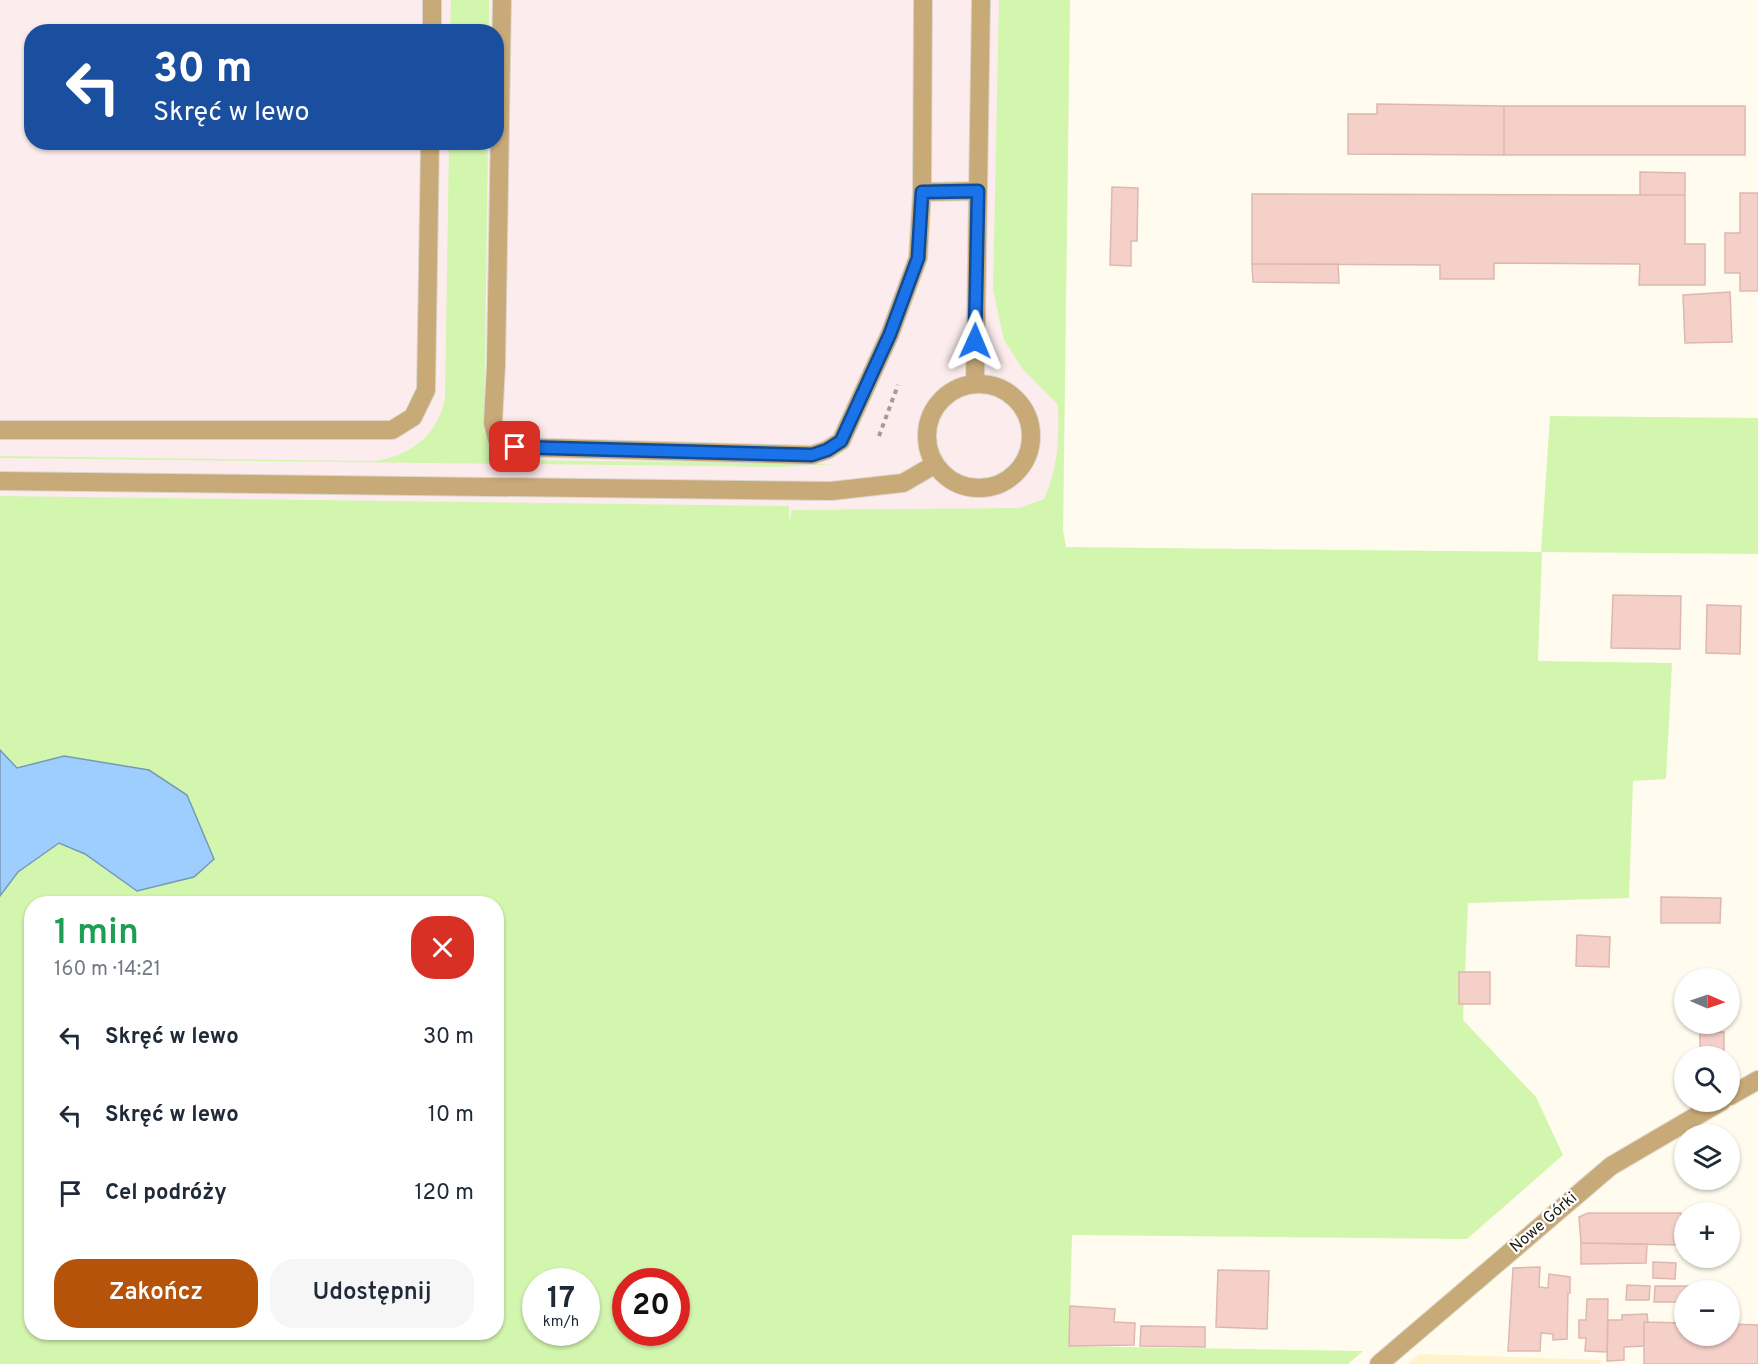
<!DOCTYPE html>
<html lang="pl">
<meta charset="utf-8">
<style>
body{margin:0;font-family:Overpass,sans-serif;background:#f6f6f7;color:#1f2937;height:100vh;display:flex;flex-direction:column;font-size:22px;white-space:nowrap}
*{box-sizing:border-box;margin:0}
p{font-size:20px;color:#747a83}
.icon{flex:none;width:33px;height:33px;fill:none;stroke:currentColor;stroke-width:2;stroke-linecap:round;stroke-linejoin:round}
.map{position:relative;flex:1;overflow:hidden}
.details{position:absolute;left:24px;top:896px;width:480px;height:444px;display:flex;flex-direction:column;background:#fff;border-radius:24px;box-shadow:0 2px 4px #0004}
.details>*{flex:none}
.top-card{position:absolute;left:24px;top:24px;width:480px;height:126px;border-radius:24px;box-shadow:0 2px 4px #0004;background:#1a4fa0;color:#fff;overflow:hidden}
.needle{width:39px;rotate:92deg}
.tools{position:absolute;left:1674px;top:968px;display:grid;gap:12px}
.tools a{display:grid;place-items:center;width:66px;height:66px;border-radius:50%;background:#fff;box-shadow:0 2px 4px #0004;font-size:30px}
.speed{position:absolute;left:522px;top:1268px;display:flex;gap:12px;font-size:30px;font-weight:700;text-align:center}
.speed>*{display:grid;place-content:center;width:78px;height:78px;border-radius:50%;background:#fff;box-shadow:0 2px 4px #0004;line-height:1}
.speed small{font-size:15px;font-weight:400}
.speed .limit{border:9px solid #d22;background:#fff;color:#111}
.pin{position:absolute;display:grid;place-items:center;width:51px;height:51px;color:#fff;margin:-26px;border-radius:12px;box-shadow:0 3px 9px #0006}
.me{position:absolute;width:66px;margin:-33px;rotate:1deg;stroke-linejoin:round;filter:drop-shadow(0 0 4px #0008)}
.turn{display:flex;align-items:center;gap:21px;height:126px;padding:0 30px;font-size:27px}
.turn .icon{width:78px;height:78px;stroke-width:2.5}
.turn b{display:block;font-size:42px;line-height:51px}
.round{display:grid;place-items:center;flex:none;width:63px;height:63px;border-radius:24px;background:#f6f6f7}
.summary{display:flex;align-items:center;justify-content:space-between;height:102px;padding:0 30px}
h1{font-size:36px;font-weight:600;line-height:45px;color:#1e9e55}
.primary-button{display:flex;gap:12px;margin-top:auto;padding:12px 30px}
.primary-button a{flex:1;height:69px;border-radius:24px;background:#b45309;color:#fff;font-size:24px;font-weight:600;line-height:69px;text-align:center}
.primary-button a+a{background:#f6f6f7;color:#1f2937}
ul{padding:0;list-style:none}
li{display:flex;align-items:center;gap:18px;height:78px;padding:0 30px}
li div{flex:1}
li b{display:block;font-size:22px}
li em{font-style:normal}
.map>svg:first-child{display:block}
.built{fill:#fef3ca}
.industrial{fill:#fdecee;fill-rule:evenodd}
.green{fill:#d3f6af;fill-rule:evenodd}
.water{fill:#9dcefd;stroke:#7899b6;stroke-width:1.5}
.building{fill:#f4d0c9;stroke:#ddb8b0;stroke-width:1.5}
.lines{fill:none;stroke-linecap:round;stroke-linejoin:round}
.service-casing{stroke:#dbd8cb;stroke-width:20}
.minor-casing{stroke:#dbd8cb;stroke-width:20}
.path{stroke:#a19d90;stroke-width:4;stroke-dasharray:4.5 4.5;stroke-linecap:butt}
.service{stroke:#c8a978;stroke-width:18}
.minor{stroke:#c8a978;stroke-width:18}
.route-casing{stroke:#114b97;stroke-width:15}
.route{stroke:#1a73e8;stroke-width:10}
.labels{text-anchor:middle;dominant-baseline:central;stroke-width:4.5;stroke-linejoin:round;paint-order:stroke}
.street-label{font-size:16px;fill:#211e12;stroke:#fff}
</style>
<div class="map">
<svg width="1758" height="1364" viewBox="0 0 1758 1364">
<rect width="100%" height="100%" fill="#fffbee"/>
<path class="built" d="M1419 1354 1601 1360V1364H1408Z"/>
<path class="industrial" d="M0 0H1070L1063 530 0 517ZM32 32H496V142H32Z"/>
<path class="green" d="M451 0H489V31H450Z
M999 0H1070L1063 530 1066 547 1541 552 1550 416 1758 418V554L1542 552 1538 661 1672 663 1666 779 1633 781 1629 898 1468 903 1463 1020 1536 1097 1563 1155 1467 1239 1072 1235 1069 1346 1363 1351 1348 1364H0V496L789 506V522L792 510 1020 508 1044 499C1058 467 1059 440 1058 405L1022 368 1004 340 993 290ZM32 903H496V1332H32ZM536 1281H586V1332H536ZM626 1281H676V1332H626Z
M488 142 484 431 492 453 505 459 523 460 835 464 780 467 0 458V456L374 461C411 456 438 435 445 398L449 143Z"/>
<path class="water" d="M0 750 17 768 64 756 149 770 187 795 214 859 194 877 137 891 85 854 59 843 18 872 0 896Z"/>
<path class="building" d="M1377 104 1504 106V155L1348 154V114H1377Z
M1504 106H1745V155H1504Z
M1640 172 1685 173V195H1640Z
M1112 187 1138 188 1137 241H1131V266L1110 265Z
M1740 193H1758V291H1740V273H1725V233H1740Z
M1252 194 1685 195V244H1705V285H1639L1640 264 1494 263V279H1440V265L1252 264Z
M1252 264H1338L1339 283 1253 282Z
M1730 292 1732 342 1685 343 1683 295Z
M1613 595 1681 596 1680 649 1611 648Z
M1707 605 1741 606 1740 654 1706 653Z
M1661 897 1721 898 1720 923H1661Z
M1577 935 1610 937 1609 967 1576 966Z
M1459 972H1490V1004H1459Z
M1700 1032H1724V1056H1700Z
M1588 1213H1681L1680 1245 1581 1243 1579 1217Z
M1581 1243 1647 1244 1646 1263 1581 1264Z
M1653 1262 1676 1263 1675 1279 1653 1278Z
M1540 1267 1539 1287 1548 1288 1549 1274 1570 1277V1293H1568L1567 1339 1553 1340V1334L1541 1333 1540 1351H1508L1513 1268Z
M1218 1270 1269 1271 1267 1329 1216 1327Z
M1627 1285 1650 1286 1649 1300H1626Z
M1655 1286H1692V1290H1684V1302H1654Z
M1587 1299H1608L1607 1352 1585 1351 1586 1338H1579V1320H1586Z
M1070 1306 1115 1309 1114 1322 1135 1323 1134 1345 1069 1346Z
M1647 1314 1648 1322H1644V1346L1624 1347V1360L1607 1361 1608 1320H1622V1315Z
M1644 1322 1684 1323V1335H1730V1324L1758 1325V1364H1644Z
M1141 1326 1205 1327V1347L1140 1346Z"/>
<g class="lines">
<defs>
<path id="service" d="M502 0 496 365 493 423 497 439 515 447 812 455 827 450 841 441 890 334 918 258 922 192 923 0
M432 32V0
M922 192 978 191
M927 436a52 52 0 1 1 104 0a52 52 0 1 1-104 0Z
M975 384 981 0
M0 430H392L413 417 426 390 430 142
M0 481 831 491 903 483 934 465"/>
<path id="minor" d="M1730 1096 1758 1080
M1379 1364 1611 1166 1722 1101"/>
</defs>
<use href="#service" class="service-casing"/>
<use href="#minor" class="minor-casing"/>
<path class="path" d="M879 436 898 385"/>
<use href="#service" class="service"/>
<use href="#minor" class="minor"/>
</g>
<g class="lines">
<defs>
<path id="route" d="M515 447 812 455 827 450 841 441 890 334 918 258 922 192 978 191 975 341"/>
</defs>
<use href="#route" class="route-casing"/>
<use href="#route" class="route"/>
</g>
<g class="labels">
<g class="street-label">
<text transform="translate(1544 1223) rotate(-41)">Nowe Górki</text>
</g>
</g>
</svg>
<div class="tools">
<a><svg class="needle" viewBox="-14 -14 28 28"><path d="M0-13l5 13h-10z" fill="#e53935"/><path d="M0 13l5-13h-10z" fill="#747a83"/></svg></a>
<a><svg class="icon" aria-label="search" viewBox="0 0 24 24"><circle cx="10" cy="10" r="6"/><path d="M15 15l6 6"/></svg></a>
<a><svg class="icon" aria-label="layers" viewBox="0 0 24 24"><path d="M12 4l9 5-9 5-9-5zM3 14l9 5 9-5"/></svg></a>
<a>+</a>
<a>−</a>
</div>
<div class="speed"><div>17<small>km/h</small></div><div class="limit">20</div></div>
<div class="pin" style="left:515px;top:447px;background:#d93025"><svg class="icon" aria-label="arrive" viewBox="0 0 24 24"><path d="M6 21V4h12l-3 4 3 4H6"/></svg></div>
<svg class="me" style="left:975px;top:341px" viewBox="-20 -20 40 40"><path d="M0-17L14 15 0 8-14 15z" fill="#1a73e8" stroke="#fff" stroke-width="4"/></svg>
<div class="top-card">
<div class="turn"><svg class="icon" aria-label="left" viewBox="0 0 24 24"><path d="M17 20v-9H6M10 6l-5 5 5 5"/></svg><div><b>30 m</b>Skręć w lewo</div></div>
</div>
<section class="details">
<div class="summary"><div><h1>1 min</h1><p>160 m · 14:21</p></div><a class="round" style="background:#d93025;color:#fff"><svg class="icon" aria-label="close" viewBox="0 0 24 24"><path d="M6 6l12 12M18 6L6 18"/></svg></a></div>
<ul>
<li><svg class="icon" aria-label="left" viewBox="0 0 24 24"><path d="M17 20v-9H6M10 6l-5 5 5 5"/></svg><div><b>Skręć w lewo</b></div><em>30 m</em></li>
<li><svg class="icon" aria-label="left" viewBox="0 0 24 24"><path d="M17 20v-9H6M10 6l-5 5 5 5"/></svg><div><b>Skręć w lewo</b></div><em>10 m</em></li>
<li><svg class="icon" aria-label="arrive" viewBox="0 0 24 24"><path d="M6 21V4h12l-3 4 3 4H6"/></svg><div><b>Cel podróży</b></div><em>120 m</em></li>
</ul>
<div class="primary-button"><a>Zakończ</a><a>Udostępnij</a></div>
</section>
</div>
